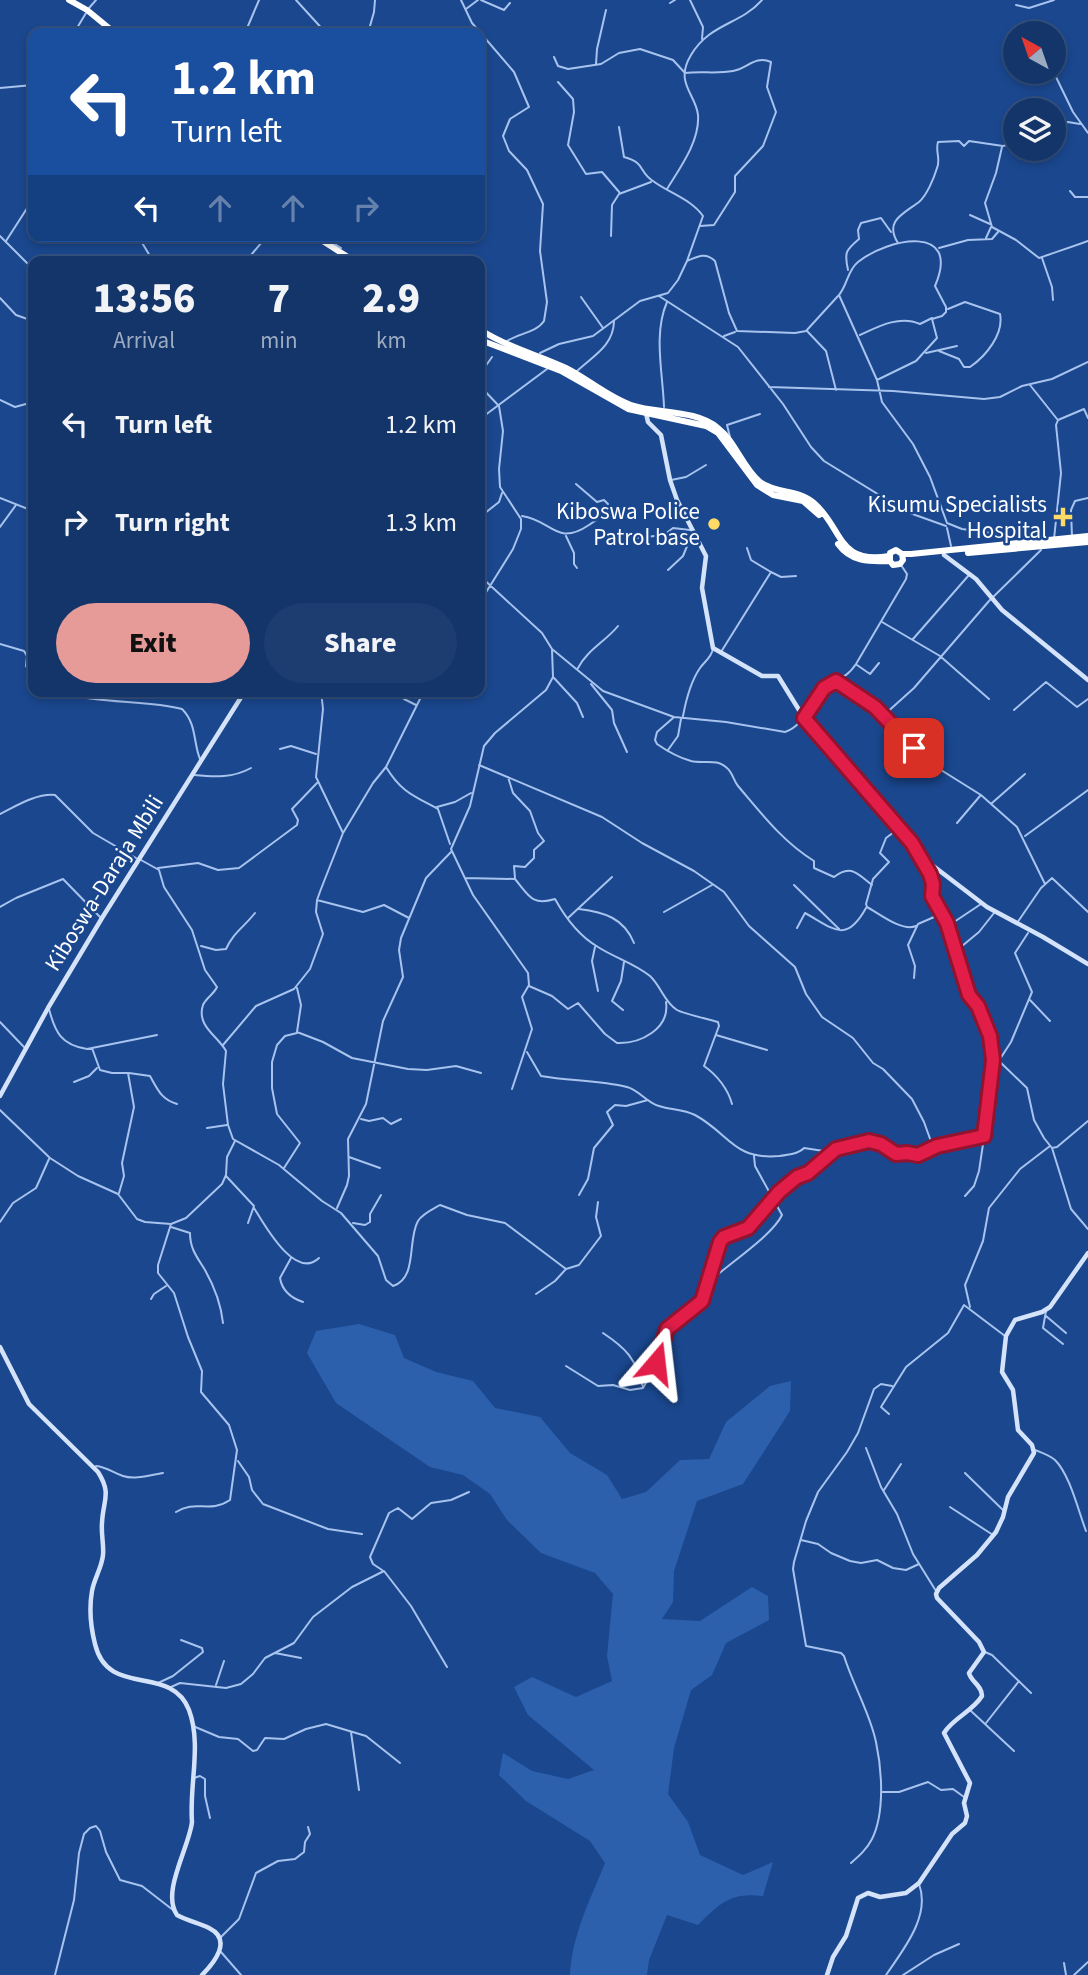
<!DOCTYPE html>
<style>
body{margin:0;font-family:"Source Sans 3",sans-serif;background:#1d3d70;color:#f1f3f6;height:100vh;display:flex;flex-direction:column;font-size:26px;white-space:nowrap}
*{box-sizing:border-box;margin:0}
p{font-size:23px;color:#9dabc1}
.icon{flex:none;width:38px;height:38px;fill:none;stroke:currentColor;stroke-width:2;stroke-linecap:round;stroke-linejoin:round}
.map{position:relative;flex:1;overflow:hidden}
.drawer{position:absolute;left:28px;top:256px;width:457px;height:441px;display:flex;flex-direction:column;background:#14356a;border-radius:14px;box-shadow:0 4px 10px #0003,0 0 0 2px #33507e}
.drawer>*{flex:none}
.top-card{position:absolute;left:28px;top:28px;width:457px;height:214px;border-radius:14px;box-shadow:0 4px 10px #0003,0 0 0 2px #33507e;background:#1a4fa0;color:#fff;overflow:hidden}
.needle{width:46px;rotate:320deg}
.buttons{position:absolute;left:1003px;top:21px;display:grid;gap:14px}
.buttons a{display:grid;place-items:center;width:63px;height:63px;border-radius:50%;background:#14356a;box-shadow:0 4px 10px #0003,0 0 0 2px #33507e;font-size:35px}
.pin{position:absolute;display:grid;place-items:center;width:60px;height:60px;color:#fff;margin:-30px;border-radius:14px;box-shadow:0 4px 10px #0006}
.me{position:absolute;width:77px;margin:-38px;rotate:17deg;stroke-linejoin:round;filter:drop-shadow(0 0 5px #0008)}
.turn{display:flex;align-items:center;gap:24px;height:147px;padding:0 28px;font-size:32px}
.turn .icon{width:91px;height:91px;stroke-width:2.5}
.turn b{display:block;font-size:49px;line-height:60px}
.lanes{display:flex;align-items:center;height:66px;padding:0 28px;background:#0003;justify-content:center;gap:35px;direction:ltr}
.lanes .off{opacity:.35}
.eta{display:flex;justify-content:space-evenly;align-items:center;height:119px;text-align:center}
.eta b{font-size:42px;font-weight:800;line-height:49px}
.button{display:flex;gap:14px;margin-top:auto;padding:14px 28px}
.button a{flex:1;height:80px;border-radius:42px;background:#e69b98;color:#111;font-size:28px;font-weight:800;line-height:80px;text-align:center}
.button a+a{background:#1d3d70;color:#f1f3f6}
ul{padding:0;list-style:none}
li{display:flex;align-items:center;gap:21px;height:98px;padding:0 28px}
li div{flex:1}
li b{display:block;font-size:26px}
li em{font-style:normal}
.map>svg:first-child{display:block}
.green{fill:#2d60ac}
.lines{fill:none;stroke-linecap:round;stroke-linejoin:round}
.street{stroke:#a7c3ee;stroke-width:2}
.secondary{stroke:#d4e3fa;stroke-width:4.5}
.highway{stroke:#fff;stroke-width:6}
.route-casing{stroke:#92132f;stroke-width:18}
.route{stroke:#e11d48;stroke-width:12}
.poi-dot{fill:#ffda64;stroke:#1a478e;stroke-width:2.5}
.labels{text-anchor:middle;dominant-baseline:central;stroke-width:5;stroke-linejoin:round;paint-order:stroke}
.poi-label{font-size:23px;fill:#fff;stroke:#1a478e;text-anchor:end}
.street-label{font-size:23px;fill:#fff;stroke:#1a478e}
</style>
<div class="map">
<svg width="1088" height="1975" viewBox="0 0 1088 1975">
<rect width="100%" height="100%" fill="#1a478e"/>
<path class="green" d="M359 1324 395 1335 404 1358 436 1372 473 1381 495 1408 540 1417 570 1453 607 1475 622 1499 646 1492 680 1460 709 1459 726 1422 770 1386 791 1381 790 1411 743 1484 697 1501 674 1571 673 1602 662 1619 700 1621 752 1587 768 1596 769 1620 726 1643 712 1675 691 1690 674 1748 668 1794 688 1822 700 1855 743 1875 773 1862 763 1896C731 1892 720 1903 698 1925L667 1915 649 1960 647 1975H570C572 1935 590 1900 605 1863L590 1841 526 1801 499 1775 503 1753 532 1771 568 1779 594 1770 528 1715 514 1687 532 1677 576 1697 612 1681 607 1656 613 1594 595 1573 541 1553 507 1520 490 1494 463 1475 430 1467 336 1403 307 1353 316 1331Z"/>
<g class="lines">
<path class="street" d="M296 0 326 33
M461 0 472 23 514 72 529 107 510 119 503 136 509 151 527 170 543 204 540 251 547 302 544 321C536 333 519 333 507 341
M481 0 504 10 510 3
M690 0 703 27 702 39
M670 3 675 0
M1016 5 1029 8 1054 0
M89 8 96 0
M466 9 478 0
M74 33 86 13
M245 33 259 0
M368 33 374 12 375 0
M554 57 558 66 568 69 601 64 619 53 640 49 673 60 685 73C701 71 717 74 733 71 747 69 755 55 771 62L767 87 776 112 763 146 735 176V192L714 225 700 226
M596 64 597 49 606 10
M1055 75 1073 112 1088 133
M558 82 573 99 574 112 568 145 586 174 602 172 620 193
M0 88 33 85
M1054 127 1068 122 1080 124
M1002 147 996 173 985 203 992 227 1016 240 1039 258C1056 252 1072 247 1088 241
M667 189C680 168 700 141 698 115 696 94 674 83 691 55 710 23 740 25 762 0
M1070 191 1075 197H1088
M970 215 990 224
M0 236 33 269
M138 236 153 261
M322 236 341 248
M611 236 612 205 619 194 651 182
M986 238 991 227
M6 241 33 199
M898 243C884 221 903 214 919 202 927 195 934 178 937 168 941 159 935 151 938 142L959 141 964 146 969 141 1003 146 1015 143
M939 248 968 240 992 239 998 232
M1042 258 1052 287 1053 300
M246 261 267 236
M687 261C698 256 706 252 715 261L729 313 737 331 795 333 806 331 838 296
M848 270C844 252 846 250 859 239L858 230 861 223 881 218 891 232
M659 296 738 347 783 404 811 447 824 461 907 512 946 526
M581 297 603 328
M0 298 16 315 33 321
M807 331 826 351 836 390
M860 335C879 326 900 315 920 324L932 318
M724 336 735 332
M939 351 959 359 964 367H970C986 356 1004 334 1000 314L965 302 948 309
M540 353 559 344 593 336 640 301 668 293 678 280 687 261 703 216C691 199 669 193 653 181 638 171 646 163 624 157L619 127
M926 353 957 346
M577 371C593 356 613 346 614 322
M480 374 492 357
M877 380 916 361 937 338 932 319 942 316 946 312V307L935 286C962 223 888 238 858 262 847 271 848 284 839 295L877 380 882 402 913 444 930 477 947 523 962 529 1006 535 1007 543
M1030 385 1057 419
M480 386 499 406 503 431 499 469 500 487 521 519V529L513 549 480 602
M769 387 893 391 984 399 1000 397 1022 386 1052 379 1088 362
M0 400 15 407 33 402
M664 407C663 374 653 334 667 302
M480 419 547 369
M730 437 727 425 760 414
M671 480 686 477 706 465
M0 498 33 511
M522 516C552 520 556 547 589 525 598 519 605 514 608 504L604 500 597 502 576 484
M480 517 499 502 502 493
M0 527 16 505
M947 528 951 546
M566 536 574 553V564L577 568
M1072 537 1071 510 1075 501 1088 498
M636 538 664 535 673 528 690 530
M1054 539 1061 473 1056 425 1058 420 1084 409 1088 418
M668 570 683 556 692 534
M771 572 781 577 796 576
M480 576 542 633 552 649 603 691 674 717 726 722 785 732C806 725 810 700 825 686 836 676 844 682 856 664L906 579 907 574 901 565
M882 622 940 656 989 699
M913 639 969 575
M0 644 24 651 27 656 26 666 33 678
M721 652 771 572 751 560 747 548
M857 665 870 674 879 663
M578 668C587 650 606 641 618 626
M554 678 577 703 583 717
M837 681 875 707 933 765 981 795 1017 827 1045 884
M591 684 612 710 614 723 627 752
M62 691C93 705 145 699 182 709 197 724 193 742 200 759
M321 691 323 709 316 777 343 833
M396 691 404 699 416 705
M424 691 386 767C401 792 414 796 438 809L450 844
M1014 710 1046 682 1077 707 1088 699
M884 715 914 688 989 601 1041 550
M683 716C686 700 691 681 700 668 705 661 711 658 713 649
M673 718 657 732 655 740 657 744C667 751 680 758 691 761 704 764 717 758 727 768 733 773 733 780 738 786 761 813 783 842 814 861V868L834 877C850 864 857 873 872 885
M280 749 291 746 316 754
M668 750 678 736 681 719
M479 765 602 817 642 843 694 871 724 892 749 926 795 967 806 994 822 1017 853 1038 873 1063 883 1069 912 1099 924 1122 933 1147
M194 775C215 777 233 778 251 768
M508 777 513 793 530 811 538 833 544 841 534 850V858L525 867 514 866 515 878
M992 803 1025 774
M437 807 455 802 471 793
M0 814C16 806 37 793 55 795L93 833 136 858
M957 823 980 796
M898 829 886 838 880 853 889 862 873 879 866 904 867 907C880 914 902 932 916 926
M1025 836 1088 790
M917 853 930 874 933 884 932 896 950 930 969 995 981 1013 992 1049V1084L979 1171 974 1186 965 1196
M141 860 159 870 164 887 192 930 205 970 217 987C214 994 206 998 203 1005 196 1026 218 1036 226 1051L223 1084 228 1125 233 1139 279 1165 322 1201 341 1213 378 1256 386 1280 393 1286C418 1278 407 1240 418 1221 422 1214 433 1209 440 1205L467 1215 505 1223 566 1269
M158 868 198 863 218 870 239 868 297 825 298 820 292 809 317 783
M465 878 515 879C529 896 532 906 555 899 565 917 579 936 598 947 615 958 634 963 650 976 661 986 664 1002 677 1010 682 1013 711 1020 718 1022L719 1026 704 1066C717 1075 728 1089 732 1104
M794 885 839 929
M317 900 363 912 384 905 409 918
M0 907 16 898 63 879 101 918
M579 909C604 912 624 918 634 943
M664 912 712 885
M568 918 612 877
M1017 923 1041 888 1052 878 1088 912
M948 926 981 904
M797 928 805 913C834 929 846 944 866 908
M201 946 216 950 226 949C234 932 243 928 255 913
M595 947 592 961 598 991
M956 951 979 932 994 913
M914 978 915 966 908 945 918 924 941 914
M529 986 552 996 568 1009 578 1003 605 1034 617 1043C640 1044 670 1029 666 1002
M297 988 301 1005 297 1032 323 1042 352 1058 408 1069 427 1070 456 1066 481 1073
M1030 1000 1050 1021
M49 1009C55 1032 61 1045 87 1049L157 1035
M623 1010 612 1001 621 981 624 962
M0 1022 24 1047
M716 1035 767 1050
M223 1045 256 1006 294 989 310 969 323 934 316 912 317 900 321 889 343 833 373 783 386 767
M92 1048 100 1070 112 1073H128L134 1107 122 1163 124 1176 119 1193
M527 1052 541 1076C569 1081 599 1080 627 1087 639 1090 647 1103 659 1106 671 1110 683 1109 695 1115 730 1134 733 1160 779 1156 788 1155 798 1154 804 1148L830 1152
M994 1060 1000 1059 1011 1042 1032 992 1015 953 1028 933
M998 1060 1027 1088 1034 1120 1044 1138 1052 1148 1057 1147 1088 1121
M129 1073 150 1076C158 1090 161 1099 177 1104
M74 1082 89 1076 97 1068
M512 1089 532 1029 522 997 529 985 528 973 473 895 451 849 470 806 484 746 495 733 546 690 553 677 552 650
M0 1110 50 1158 78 1176 118 1194 137 1219 145 1222 171 1224 186 1218 222 1184 226 1175 227 1157 235 1141
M361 1119 369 1121 383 1118 391 1124 401 1119
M207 1128 227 1125
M1052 1148 1071 1209 1088 1229
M349 1157 380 1168
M284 1168 300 1143 277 1114 272 1088V1062L277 1045 285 1036 297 1033
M226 1176 254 1206 248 1223
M579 1195 588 1179 594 1148 613 1125 607 1112 615 1105 626 1106 648 1100
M254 1208C264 1224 295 1281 319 1258
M337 1208 347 1185 349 1176 348 1139 366 1104 383 1021 403 977 399 950 401 938 426 878 451 852
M0 1222 13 1203 36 1188 49 1159
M353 1223 365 1225 370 1222V1214L381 1195
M171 1224 158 1265V1273L174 1293 188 1337 202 1371 201 1392 229 1425 237 1450 230 1500C209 1514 196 1499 176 1512
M171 1227 190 1233C190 1249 197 1257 205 1270 214 1286 221 1304 223 1323
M291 1258 280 1278C282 1290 291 1298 303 1302
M709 1282C728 1264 772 1236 782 1215L755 1166 754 1156
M536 1294 555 1281 566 1269 579 1265 601 1236 596 1217 598 1202
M151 1299 154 1294 166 1286
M970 1307 965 1285 983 1241 989 1208 1020 1169 1050 1146
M1046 1311 1043 1328 1063 1344
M1046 1316 1066 1333
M603 1333C627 1349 635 1358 643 1387
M566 1366 598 1386 613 1385 630 1390 643 1388 656 1365 667 1329 702 1301 720 1242 724 1237 748 1228 780 1192 797 1177 808 1173 836 1149 869 1141 881 1144 896 1154 907 1153 918 1155 937 1146 983 1136
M889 1414 881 1407 906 1367 948 1333 964 1305 1005 1336
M866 1448 881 1487 897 1514 913 1554 936 1591
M1035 1450C1042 1453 1049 1455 1055 1460 1070 1475 1078 1510 1086 1531
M238 1461 249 1477 252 1490 263 1504 328 1529 362 1534
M96 1466C107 1467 113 1473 123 1476 135 1480 150 1475 163 1473
M965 1473 1004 1511
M884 1490 901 1464
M950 1507 993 1535
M801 1540 818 1544 831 1553 850 1561 861 1563 877 1560 893 1568 906 1570 919 1564
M382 1570 373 1564 370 1557 389 1513 398 1508 412 1519 431 1503 451 1500 469 1492
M985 1652 992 1655 1031 1693
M275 1653 301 1658
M158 1683 173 1676 203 1652 202 1648 181 1640
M216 1685 224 1661
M171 1687 180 1683 226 1688 241 1684 253 1674 265 1658 294 1643 313 1617 352 1587 384 1571 411 1606 447 1667
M971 1711 1014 1751
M986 1723 1019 1681
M193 1726 219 1737 238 1739 253 1751 257 1750 265 1738 284 1739 306 1729 326 1724 366 1736 400 1763
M351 1732 359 1790
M194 1778 200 1776 205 1779V1796L210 1818
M882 1792H899L928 1782 941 1790 953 1789 964 1797
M851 1863C859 1856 867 1849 872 1839 885 1813 882 1770 876 1742 870 1713 853 1685 844 1656L841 1653 806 1646 793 1569 794 1562 806 1521 818 1492 847 1452 858 1433 874 1389 881 1384 892 1386
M220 1938 239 1919 256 1873 278 1861 295 1859 304 1852 305 1842 310 1834 308 1827
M221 1952 241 1975
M1064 1963 1066 1975
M55 1975 74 1900 79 1853 84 1834 90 1828 96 1826 100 1831 106 1852 120 1880 142 1886 173 1910
M886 1975C903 1950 931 1916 919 1884
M903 1975 934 1955 959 1944
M1074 1975 1088 1962"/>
<path class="secondary" d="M646 413 648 422 661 435 670 480 677 500 706 556 702 588 713 648 762 676H778L804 718 916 849 932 865 987 907 1043 937 1088 964
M944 555 976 579 1002 610 1088 680
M0 1096 48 1008 102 918 245 691
M0 1347 29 1404 98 1472C112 1494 103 1500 102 1523 101 1534 104 1545 103 1555 102 1567 94 1579 92 1591 89 1608 91 1628 95 1644 108 1699 171 1663 189 1710 202 1745 189 1785 192 1822 189 1848 161 1892 177 1915 188 1921 199 1923 209 1928 233 1940 214 1963 202 1975
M827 1975 833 1957 846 1936 858 1898 868 1893 880 1897 906 1893 919 1883 952 1834 965 1823 967 1816 964 1803 970 1783 944 1733C953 1718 972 1712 982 1696 982 1685 971 1682 969 1673L984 1652 979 1642 937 1598 936 1594 939 1588 977 1555 996 1532 1003 1517 1008 1497 1034 1453 1032 1445 1018 1430 1013 1390 1002 1372 1006 1336 1015 1320 1042 1312 1050 1307 1088 1253"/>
<path class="highway" d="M69 0 87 10 115 33
M315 236 354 261
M484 332C509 348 539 355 566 368 588 379 608 397 631 405 658 414 695 409 718 428 736 442 742 467 760 482 776 494 799 489 814 503 843 528 837 565 889 556
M483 341 561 371 628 409 706 426 718 433 757 485 773 495 803 501 819 515
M838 544C851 562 869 562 890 561
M968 553 1088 542
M902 554 903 560 900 564 893 565 890 561V553L896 550 902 554H911L1088 536"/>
</g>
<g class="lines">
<defs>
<path id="route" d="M656 1363 667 1329 702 1301 720 1242 724 1237 748 1228 779 1192 797 1177 808 1173 836 1149 869 1141 881 1144 896 1154 907 1153 918 1155 937 1146 984 1136 993 1060 990 1036 978 1006 969 995 947 923 932 896 933 884 930 874 912 843 804 718 824 688 836 681 875 707 914 748"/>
</defs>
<use href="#route" class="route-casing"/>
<use href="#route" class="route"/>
</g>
<g class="poi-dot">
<path d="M1059.5 506.5h7v7h7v7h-7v7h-7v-7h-7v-7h7z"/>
<circle cx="714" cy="524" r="7"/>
</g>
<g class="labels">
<g class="poi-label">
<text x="1047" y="504">Kisumu Specialists<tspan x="1047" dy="26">Hospital</tspan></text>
<text x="700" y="511">Kiboswa Police<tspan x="700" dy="26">Patrol base</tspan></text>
</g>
<g class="street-label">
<text transform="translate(104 883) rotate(-58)">Kiboswa-Daraja Mbili</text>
</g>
</g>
</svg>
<div class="buttons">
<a><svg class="needle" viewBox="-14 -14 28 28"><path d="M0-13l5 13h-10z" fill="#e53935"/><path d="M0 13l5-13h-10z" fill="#9dabc1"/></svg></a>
<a><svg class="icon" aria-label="layers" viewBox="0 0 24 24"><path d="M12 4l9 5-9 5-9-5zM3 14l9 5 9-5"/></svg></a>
</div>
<div class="pin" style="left:914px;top:748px;background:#d93025"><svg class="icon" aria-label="arrive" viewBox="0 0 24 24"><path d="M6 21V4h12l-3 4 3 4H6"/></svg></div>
<svg class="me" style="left:656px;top:1363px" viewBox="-20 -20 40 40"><path d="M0-17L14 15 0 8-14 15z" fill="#e11d48" stroke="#fff" stroke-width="4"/></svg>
<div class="top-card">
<div class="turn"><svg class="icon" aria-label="left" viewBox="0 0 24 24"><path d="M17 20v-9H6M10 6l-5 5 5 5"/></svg><div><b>1.2 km</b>Turn left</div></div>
<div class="lanes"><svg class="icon" aria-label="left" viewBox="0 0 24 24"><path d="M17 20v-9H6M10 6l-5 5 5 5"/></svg><svg class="icon off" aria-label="ahead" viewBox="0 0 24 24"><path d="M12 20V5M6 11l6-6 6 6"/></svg><svg class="icon off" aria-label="ahead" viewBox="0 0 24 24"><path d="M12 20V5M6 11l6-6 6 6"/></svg><svg class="icon off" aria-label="right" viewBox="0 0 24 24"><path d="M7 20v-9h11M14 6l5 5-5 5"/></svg></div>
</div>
<section class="drawer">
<div class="eta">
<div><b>13:56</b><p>Arrival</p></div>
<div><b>7</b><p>min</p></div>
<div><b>2.9</b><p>km</p></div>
</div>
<ul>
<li><svg class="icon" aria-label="left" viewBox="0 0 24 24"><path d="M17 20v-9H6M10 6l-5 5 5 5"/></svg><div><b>Turn left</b></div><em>1.2 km</em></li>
<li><svg class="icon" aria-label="right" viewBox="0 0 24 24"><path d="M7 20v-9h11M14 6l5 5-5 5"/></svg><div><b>Turn right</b></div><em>1.3 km</em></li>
</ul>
<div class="button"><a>Exit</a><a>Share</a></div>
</section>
</div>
